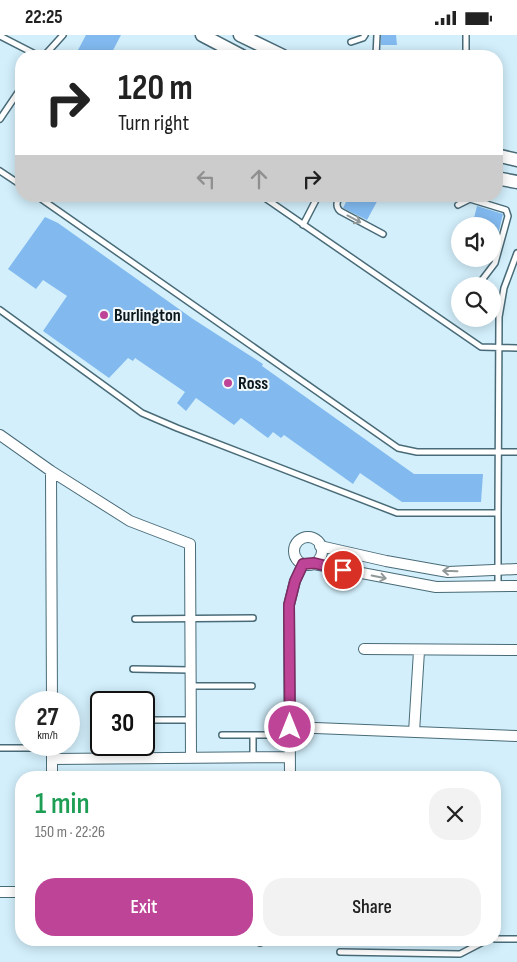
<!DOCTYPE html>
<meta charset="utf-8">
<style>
body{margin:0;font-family:"Sofia Sans Condensed",sans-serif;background:#f2f2f2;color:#222;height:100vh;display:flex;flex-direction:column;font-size:19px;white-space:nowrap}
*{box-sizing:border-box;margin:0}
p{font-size:16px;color:#767676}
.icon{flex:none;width:28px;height:28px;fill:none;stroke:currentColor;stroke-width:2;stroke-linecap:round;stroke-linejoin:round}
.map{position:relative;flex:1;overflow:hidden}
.panel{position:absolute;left:15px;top:736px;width:486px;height:175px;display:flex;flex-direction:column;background:#fff;border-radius:20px;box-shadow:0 2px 12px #0003}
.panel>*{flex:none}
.banner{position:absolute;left:15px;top:15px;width:488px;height:152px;border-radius:20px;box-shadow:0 2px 12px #0003;background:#fff;color:#222;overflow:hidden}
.buttons{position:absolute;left:451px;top:182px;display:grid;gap:10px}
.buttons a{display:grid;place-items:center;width:50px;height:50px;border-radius:50%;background:#fff;box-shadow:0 2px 12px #0003;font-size:25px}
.speed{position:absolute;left:15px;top:656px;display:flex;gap:10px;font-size:25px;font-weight:700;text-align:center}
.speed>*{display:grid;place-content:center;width:65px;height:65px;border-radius:50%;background:#fff;box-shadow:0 2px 12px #0003;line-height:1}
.speed small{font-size:12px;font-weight:400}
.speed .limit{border:2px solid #111;border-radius:8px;background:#fff;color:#111}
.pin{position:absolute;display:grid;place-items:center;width:42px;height:42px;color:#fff;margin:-21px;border:2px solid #fff;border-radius:50%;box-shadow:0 1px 5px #0007}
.me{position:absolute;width:55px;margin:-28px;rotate:0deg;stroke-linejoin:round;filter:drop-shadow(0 0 4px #0008)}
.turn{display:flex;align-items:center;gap:18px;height:105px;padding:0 20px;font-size:22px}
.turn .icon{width:65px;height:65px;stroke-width:2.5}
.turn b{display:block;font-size:35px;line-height:42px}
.lanes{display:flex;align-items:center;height:48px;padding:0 20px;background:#0003;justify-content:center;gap:25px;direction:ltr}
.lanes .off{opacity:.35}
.round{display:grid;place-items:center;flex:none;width:52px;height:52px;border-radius:20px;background:#f2f2f2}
.headline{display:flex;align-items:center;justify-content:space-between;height:85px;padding:0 20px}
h1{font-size:30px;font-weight:600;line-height:38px;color:#1e9e55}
.primary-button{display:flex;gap:10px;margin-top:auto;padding:10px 20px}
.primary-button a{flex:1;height:58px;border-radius:20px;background:#be4497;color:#fff;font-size:20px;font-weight:600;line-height:58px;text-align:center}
.primary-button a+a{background:#f2f2f2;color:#222}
.status{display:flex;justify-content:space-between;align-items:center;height:35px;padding:0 25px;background:#fff;direction:ltr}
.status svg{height:14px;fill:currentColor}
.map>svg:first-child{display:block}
.building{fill:#82baf0}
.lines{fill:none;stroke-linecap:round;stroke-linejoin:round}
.service-casing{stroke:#496b78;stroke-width:8}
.minor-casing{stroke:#496b78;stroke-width:12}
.tertiary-casing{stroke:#496b78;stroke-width:15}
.service{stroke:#fff;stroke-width:5}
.minor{stroke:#fff;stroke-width:10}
.tertiary{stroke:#fff;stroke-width:12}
.oneway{stroke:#91989a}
.route-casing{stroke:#7c2c62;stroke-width:12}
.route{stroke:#be4497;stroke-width:9}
.poi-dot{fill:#be4497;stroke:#f1f8fb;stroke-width:2}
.labels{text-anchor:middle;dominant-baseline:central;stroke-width:4;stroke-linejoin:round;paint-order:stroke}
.poi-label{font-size:18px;font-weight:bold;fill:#0b191e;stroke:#f1f8fb;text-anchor:start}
</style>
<div class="status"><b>22:25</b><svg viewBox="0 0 49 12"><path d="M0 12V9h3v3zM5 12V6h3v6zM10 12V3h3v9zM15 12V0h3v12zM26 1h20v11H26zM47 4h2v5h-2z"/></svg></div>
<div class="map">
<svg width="517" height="927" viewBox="0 0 517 927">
<rect width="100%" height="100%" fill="#d2effb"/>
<path class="building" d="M86 0H121L110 21H93L78 15Z
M381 0H396L397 10H381Z
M349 161H380L367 185 343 173Z
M477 171 503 179 495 212 492 211V191H472Z
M45 182 58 188 193 284 263 329 262 331 414 439H483L481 467H402L360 438 353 449 284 400 281 403 273 397 268 403 241 383 234 390 196 363 186 376 177 368 185 357 135 323 133 326 128 323 109 343 43 296 67 261 43 245 36 254 8 234Z"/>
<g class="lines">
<defs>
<path id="service" d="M0 1 39 21
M351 7 363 3 365 0
M44 21 63 0
M376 21 377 0
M466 21V0
M0 84 21 53
M0 136 21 150
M37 161 398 413 417 417H517
M262 161 481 312 517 313
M340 161C337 167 335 171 340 176L383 199
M458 170 470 164 506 175 508 181 495 228 479 249
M303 190 318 161
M0 275 142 378 177 393 397 478H498V551
M498 478 499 282 504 253 517 218
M135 584 253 583
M133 634 190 635
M191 651H252
M144 685H190
M222 700H253V722
M253 700H268
M0 713H52
M495 904H517
M121 905V907
M214 907V905
M260 908V905
M340 917 460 919 487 905"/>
<path id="minor" d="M0 400 51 436 130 486 190 509 191 723
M51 436 52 668
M294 516a14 14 0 1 1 28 0a14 14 0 1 1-28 0Z
M320 511 386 526 448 537 517 534
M314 529 436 552 517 551
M364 614 517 615
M290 692 517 701
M414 697 419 616
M52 724 290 722
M52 742V710
M290 742 289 570 295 546 303 529
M0 857H21"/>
<path id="tertiary" d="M202 0 242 21
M240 0 283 21
M496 120 517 125
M496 143 517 147"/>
</defs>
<use href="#service" class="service-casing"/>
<use href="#minor" class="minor-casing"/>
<use href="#tertiary" class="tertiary-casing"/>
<use href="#service" class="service"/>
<use href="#minor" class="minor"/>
<use href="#tertiary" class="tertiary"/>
</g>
<defs><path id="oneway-shaft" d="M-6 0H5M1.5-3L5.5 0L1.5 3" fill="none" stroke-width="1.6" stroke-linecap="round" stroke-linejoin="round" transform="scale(1.25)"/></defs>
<g class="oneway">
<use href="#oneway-shaft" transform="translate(354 184) rotate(28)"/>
<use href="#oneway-shaft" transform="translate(450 536) rotate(-178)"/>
<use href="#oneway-shaft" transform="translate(379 542) rotate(11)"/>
</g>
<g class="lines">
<defs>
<path id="route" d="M290 692 289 570 295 546 303 529 314 528 343 535"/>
</defs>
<use href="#route" class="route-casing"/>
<use href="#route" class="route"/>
</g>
<g class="poi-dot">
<circle cx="104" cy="280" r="5"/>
<circle cx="228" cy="348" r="5"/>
</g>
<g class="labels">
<g class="poi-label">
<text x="114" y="280">Burlington</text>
<text x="238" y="348">Ross</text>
</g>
</g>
</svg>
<div class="buttons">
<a><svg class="icon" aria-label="sound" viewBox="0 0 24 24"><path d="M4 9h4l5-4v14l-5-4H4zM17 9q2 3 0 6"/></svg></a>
<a><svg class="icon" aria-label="search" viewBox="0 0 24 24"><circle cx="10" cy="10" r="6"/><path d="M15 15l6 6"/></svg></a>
</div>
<div class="speed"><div>27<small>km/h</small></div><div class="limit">30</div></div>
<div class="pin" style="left:343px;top:535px;background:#d93025"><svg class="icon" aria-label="arrive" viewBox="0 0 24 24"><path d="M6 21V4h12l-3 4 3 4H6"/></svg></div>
<svg class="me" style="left:290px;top:692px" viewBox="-20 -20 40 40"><circle r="17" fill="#be4497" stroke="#fff" stroke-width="3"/><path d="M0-11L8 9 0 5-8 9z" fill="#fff"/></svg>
<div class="banner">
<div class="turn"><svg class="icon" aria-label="right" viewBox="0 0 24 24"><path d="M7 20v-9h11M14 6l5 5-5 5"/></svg><div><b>120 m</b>Turn right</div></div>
<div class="lanes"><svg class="icon off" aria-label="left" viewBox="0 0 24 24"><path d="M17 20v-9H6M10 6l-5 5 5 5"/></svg><svg class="icon off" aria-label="ahead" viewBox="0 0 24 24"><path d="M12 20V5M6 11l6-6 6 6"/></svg><svg class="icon" aria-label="right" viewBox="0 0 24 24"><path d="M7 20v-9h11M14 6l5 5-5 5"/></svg></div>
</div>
<section class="panel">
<div class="headline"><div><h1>1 min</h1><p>150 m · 22:26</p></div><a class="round"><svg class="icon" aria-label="close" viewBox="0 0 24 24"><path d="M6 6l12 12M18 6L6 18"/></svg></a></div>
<div class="primary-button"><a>Exit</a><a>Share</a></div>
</section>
</div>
